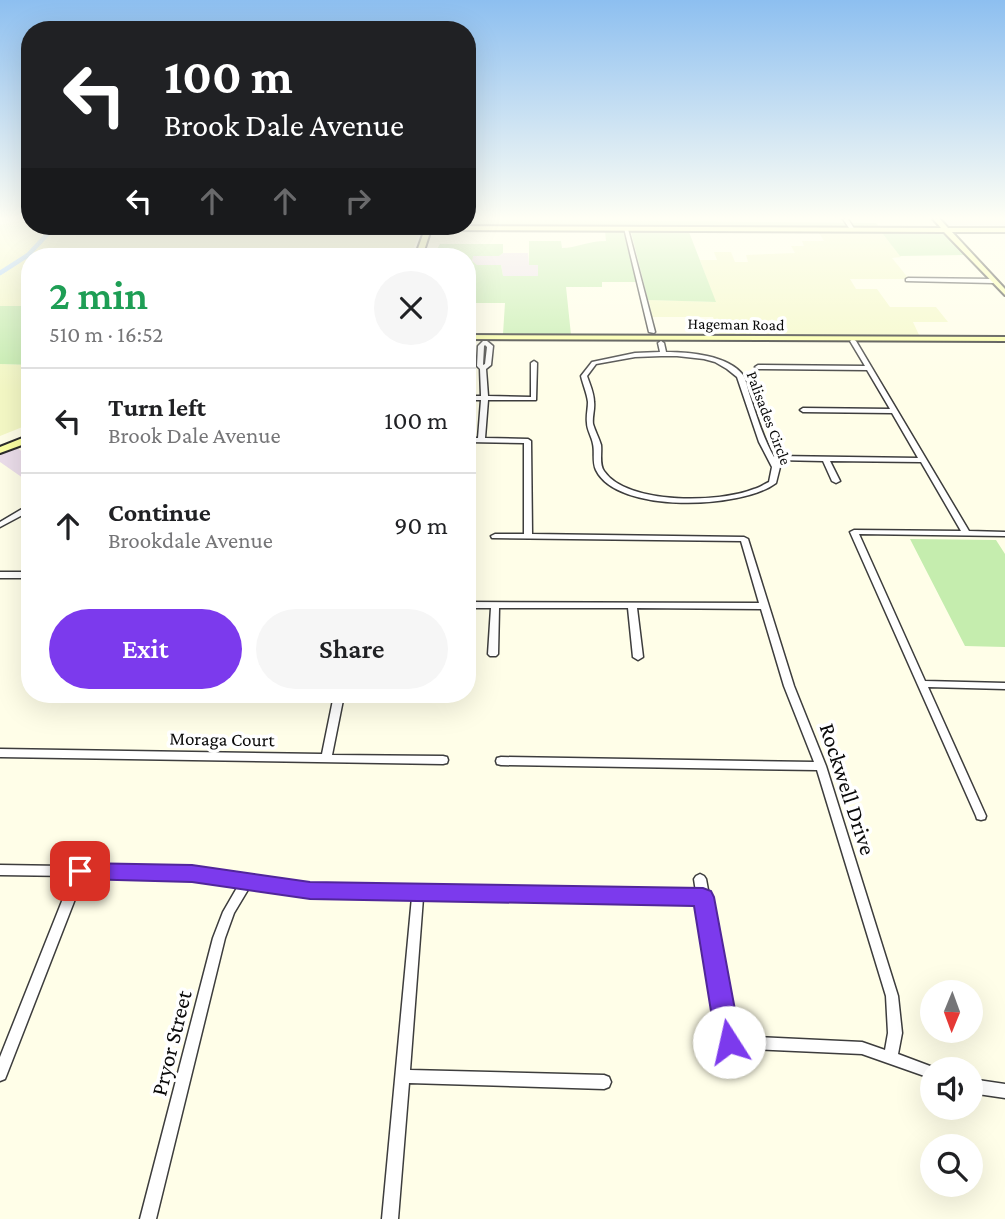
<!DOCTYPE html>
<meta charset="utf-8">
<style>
body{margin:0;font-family:"Crimson Pro",serif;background:#f6f6f6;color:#202124;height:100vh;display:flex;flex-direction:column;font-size:26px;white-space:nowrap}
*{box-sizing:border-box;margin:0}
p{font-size:23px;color:#757577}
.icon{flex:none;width:38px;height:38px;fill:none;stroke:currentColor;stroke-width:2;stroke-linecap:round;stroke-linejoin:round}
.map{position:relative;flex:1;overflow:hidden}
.panel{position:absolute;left:21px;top:248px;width:455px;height:455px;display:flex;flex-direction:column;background:#fff;border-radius:28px;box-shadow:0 7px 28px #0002}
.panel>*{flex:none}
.guide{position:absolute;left:21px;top:21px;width:455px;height:214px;border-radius:28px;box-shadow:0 7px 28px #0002;background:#202124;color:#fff;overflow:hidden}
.needle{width:46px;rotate:181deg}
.controls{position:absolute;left:920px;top:980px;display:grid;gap:14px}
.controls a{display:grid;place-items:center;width:63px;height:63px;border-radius:50%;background:#fff;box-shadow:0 7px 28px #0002;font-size:35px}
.pin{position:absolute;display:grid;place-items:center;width:60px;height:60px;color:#fff;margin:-30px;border-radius:14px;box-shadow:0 4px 10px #0006}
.me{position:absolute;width:77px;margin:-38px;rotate:350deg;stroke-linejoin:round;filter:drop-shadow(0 0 5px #0008)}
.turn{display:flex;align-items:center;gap:24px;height:147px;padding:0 28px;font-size:32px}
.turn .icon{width:91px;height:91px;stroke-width:2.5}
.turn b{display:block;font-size:49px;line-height:60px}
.lanes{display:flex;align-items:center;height:66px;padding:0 28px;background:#0003;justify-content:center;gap:35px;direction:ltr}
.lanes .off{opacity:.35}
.round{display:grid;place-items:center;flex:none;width:74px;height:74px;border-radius:37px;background:#f6f6f6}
.summary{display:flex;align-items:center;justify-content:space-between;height:119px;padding:0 28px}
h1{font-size:42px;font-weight:600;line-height:52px;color:#1e9e55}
.button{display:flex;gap:14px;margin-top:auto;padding:14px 28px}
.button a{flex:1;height:80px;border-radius:42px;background:#7c3aed;color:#fff;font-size:28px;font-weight:600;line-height:80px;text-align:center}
.button a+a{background:#f6f6f6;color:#202124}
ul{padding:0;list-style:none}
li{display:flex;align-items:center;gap:21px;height:105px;padding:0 28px;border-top:2px solid #e0e0e0}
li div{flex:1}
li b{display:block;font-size:26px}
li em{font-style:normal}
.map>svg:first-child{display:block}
.industrial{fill:#ebddea}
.farmland{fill:#f4f8c5}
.green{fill:#c5edae}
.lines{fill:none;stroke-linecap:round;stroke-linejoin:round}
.canal{stroke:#a6cffc;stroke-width:4.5}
.street-casing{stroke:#3d3d3d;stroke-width:3}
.secondary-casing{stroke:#2c2c2c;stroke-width:4}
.street{fill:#fff;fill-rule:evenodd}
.secondary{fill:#fbffa3;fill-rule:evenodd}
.route{fill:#7c3aed;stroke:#51269a;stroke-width:2}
.labels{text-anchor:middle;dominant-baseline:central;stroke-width:7;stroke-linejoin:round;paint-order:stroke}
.far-street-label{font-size:16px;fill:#0a0a0a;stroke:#fff}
.street-label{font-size:19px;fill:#0a0a0a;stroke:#fff}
.near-street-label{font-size:23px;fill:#0a0a0a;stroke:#fff}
</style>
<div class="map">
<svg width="1005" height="1219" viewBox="0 0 1005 1219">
<rect width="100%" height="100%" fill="#fffee8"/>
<path class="industrial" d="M942 219H1005V233L954 232Z
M503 253H528L529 264 538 265 539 276H503L501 265H477L472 261V256H499Z
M17 448 30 457V475L23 478 0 462V455Z"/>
<path class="farmland" d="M23 219H30V226H410V234H419L410 257H30V306H0V225Z
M819 233H882L901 257 892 258 909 279H850L856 289H877L890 307H936L948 322H913L919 335 936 338 720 337 713 317H652L649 300 715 302 700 260H717L714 252H731L735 262H748L746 255 795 253 791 246H804L802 241H824Z
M0 364 30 365V424L0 436Z"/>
<path class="green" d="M467 219 876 223 881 229 445 226H467Z
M605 231H623L637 282H602V287H566L571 335 503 334 505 303H467V257H459V253H435L440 244H503V253L499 256H473L472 261 477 265H501L503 276H538V265H529V241H561L562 248C576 248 588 241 606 241Z
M631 232H689L716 302 648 300Z
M882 233 943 234 965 255 900 256Z
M0 306H30V365L0 364Z
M910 539 996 540 1005 554V647L965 646Z"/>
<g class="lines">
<path class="canal" d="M0 273 28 255 55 226"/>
<defs>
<path id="street" d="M843 219H848L855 230V231H851Z
M624 228 628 229 655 332 654 333 649 332Z
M908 278 993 279 996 281 993 283 906 281V279Z
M853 339 856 341 969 531 1005 532V536L859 534 925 681 1005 683V689L928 687 986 816 985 819 981 820 977 819 976 816 850 532 854 530 961 531 921 462 830 461 840 481 836 483 832 481 823 461 776 460 780 467 776 483C742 509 617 514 596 470 592 462 595 452 593 444 592 437 587 430 587 423 586 416 588 409 588 402 587 393 583 385 581 376L592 362 635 353 660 352 658 343 661 341 664 343 666 352C688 352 728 355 743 375 746 380 748 390 750 396 757 417 763 438 774 457L777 456 918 458 892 413 803 412 800 410 803 408 890 409 867 370 758 369 755 367 758 365 865 366 850 341ZM661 356H677L704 359 715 362 727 369 737 377 759 442 772 467 769 482C764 484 759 488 754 489 720 503 627 505 604 471 599 464 602 453 601 445 599 438 595 431 593 424 592 417 595 409 594 402 594 393 590 385 587 376L596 364 635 357Z
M483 341H487L493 346 491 365 486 369 488 396 531 397V363L534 361 537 363 536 400H488L485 438 528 439 531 441 532 534 744 537 748 539 794 686 826 766 898 996 902 1033 898 1054 938 1069H933V1079L862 1054 729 1048 724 1046 722 1042 698 902 423 898 410 1070 604 1075 609 1077 611 1082 609 1087 604 1089 409 1083 398 1219H382L412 897C357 897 302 898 249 888L234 913 225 938 156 1219H140L213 938 223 912 238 886 192 878 84 876 7 1074 5 1079 0 1081V1057L72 876 0 875V865L192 868 269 882 309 886 696 892 694 879 696 876 700 874 704 876 706 879 735 1036 862 1042 885 1050 888 1033 886 996 817 770 501 765 497 764 496 761 497 758 501 757 814 762 784 686 761 609 637 608 643 657 638 660 633 657 628 608H499L498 654 496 656H490L488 654 491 608H467V602L759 603 741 541 492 538 491 536 495 534H524V443L467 442V438H478L481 400H467V396H481L480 369 477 366 478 346ZM485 345 487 347 485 364 483 365 484 346Z
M27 506H30V511L0 527V522Z
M0 572H30V578H0Z
M334 695H344L332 755 443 756 447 757 448 760 447 763 443 764 0 757V749L322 754Z
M971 1079 1005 1084V1098L971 1093Z"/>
<path id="secondary" d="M933 219H940L948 228H1005V232H952L1005 289V295L944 232 435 230 432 228 435 226 941 228Z
M426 226H432L422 257H415Z
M467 335 1005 337V341L467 339Z
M30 435V442L0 453V447Z"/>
</defs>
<use href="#street" class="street-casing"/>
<use href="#secondary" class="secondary-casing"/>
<use href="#street" class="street"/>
<use href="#secondary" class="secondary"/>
</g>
<linearGradient id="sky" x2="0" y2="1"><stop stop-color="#8dbff0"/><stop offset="0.56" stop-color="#fffff5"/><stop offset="1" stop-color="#fffff5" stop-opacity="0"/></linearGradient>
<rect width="1005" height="390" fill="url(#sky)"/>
<path class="route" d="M80 863 192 865 310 882 703 888 711 891 714 897 741 1042 737 1050 729 1054 720 1050 716 1042 694 906 310 899 192 882 80 879 73 877 70 871 73 865Z"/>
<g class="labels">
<g class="far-street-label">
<text transform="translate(736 324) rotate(1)">Hageman Road</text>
<text transform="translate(769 418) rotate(69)">Palisades Circle</text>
</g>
<g class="street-label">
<text transform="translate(222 739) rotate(1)">Moraga Court</text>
</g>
<g class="near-street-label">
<text transform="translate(848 789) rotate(72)">Rockwell Drive</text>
<text transform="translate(171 1043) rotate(-76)">Pryor Street</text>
</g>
</g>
</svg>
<div class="controls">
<a><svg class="needle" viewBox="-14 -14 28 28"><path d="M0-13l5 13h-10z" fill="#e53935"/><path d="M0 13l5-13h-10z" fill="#757577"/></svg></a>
<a><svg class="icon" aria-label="sound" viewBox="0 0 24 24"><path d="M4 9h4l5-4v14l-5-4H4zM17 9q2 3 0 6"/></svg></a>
<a><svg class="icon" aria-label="search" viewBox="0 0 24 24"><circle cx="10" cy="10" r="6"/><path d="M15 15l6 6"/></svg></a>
</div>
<div class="pin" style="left:80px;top:871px;background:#d93025"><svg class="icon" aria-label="arrive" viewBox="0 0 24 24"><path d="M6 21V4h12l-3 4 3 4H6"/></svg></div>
<svg class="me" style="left:729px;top:1042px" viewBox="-20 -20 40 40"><circle r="19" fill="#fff"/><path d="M0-13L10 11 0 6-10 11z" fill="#7c3aed"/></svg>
<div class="guide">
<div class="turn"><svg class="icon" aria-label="left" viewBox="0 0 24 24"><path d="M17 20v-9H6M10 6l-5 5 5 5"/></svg><div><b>100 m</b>Brook Dale Avenue</div></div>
<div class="lanes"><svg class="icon" aria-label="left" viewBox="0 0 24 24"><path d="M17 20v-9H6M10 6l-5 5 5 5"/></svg><svg class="icon off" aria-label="ahead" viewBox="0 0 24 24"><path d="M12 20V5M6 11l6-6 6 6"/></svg><svg class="icon off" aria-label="ahead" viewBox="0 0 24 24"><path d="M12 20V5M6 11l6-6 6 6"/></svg><svg class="icon off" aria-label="right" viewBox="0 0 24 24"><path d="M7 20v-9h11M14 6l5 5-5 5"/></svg></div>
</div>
<section class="panel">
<div class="summary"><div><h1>2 min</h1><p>510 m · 16:52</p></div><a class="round"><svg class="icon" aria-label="close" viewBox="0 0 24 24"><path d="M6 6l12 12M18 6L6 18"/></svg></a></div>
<ul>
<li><svg class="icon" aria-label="left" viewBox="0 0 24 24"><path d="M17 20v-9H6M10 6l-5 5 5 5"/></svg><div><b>Turn left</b><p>Brook Dale Avenue</p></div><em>100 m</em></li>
<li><svg class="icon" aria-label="ahead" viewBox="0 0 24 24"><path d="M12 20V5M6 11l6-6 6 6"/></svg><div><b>Continue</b><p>Brookdale Avenue</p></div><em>90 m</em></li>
</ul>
<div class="button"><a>Exit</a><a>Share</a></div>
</section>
</div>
